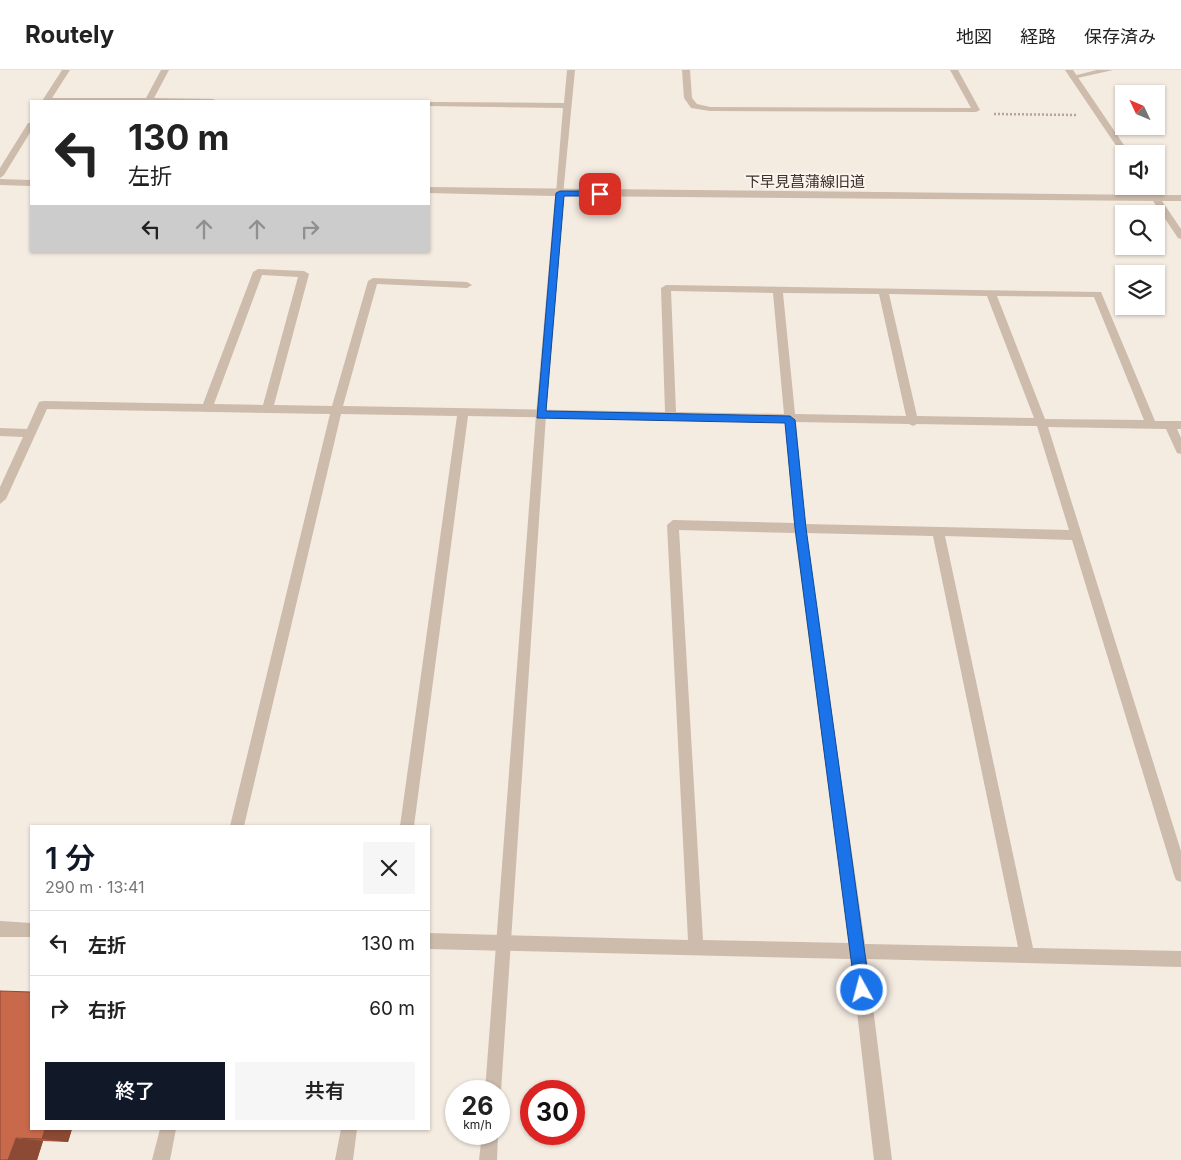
<!DOCTYPE html>
<html lang="ja">
<meta charset="utf-8">
<style>
body{margin:0;font-family:Inter,"Noto Sans JP",sans-serif;background:#f6f6f6;color:#222;height:100vh;display:flex;flex-direction:column;font-size:19px;white-space:nowrap}
*{box-sizing:border-box;margin:0}
p{font-size:16px;color:#767676}
.icon{flex:none;width:28px;height:28px;fill:none;stroke:currentColor;stroke-width:2;stroke-linecap:round;stroke-linejoin:round}
.map{position:relative;flex:1;overflow:hidden}
.sheet{position:absolute;left:30px;top:755px;width:400px;height:305px;display:flex;flex-direction:column;background:#fff;border-radius:0px;box-shadow:0 1px 4px #0004}
.sheet>*{flex:none}
.banner{position:absolute;left:30px;top:30px;width:400px;height:152px;border-radius:0px;box-shadow:0 1px 4px #0004;background:#fff;color:#222;overflow:hidden}
.needle{width:32px;rotate:314deg}
.buttons{position:absolute;left:1115px;top:15px;display:grid;gap:10px}
.buttons a{display:grid;place-items:center;width:50px;height:50px;border-radius:0px;background:#fff;box-shadow:0 1px 4px #0004;font-size:25px}
.speed{position:absolute;left:445px;top:1010px;display:flex;gap:10px;font-size:25px;font-weight:700;text-align:center}
.speed>*{display:grid;place-content:center;width:65px;height:65px;border-radius:50%;background:#fff;box-shadow:0 1px 4px #0004;line-height:1}
.speed small{font-size:12px;font-weight:400}
.speed .limit{border:8px solid #d22;background:#fff;color:#111}
.pin{position:absolute;display:grid;place-items:center;width:42px;height:42px;color:#fff;margin:-21px;border-radius:10px;box-shadow:0 2px 8px #0006}
.me{position:absolute;width:55px;margin:-28px;rotate:353deg;stroke-linejoin:round;filter:drop-shadow(0 0 4px #0008)}
.turn{display:flex;align-items:center;gap:18px;height:105px;padding:0 15px;font-size:22px}
.turn .icon{width:65px;height:65px;stroke-width:2.5}
.turn b{display:block;font-size:35px;line-height:42px}
.lanes{display:flex;align-items:center;height:48px;padding:0 15px;background:#0003;justify-content:center;gap:25px;direction:ltr}
.lanes .off{opacity:.35}
.round{display:grid;place-items:center;flex:none;width:52px;height:52px;border-radius:0px;background:#f6f6f6}
.head{display:flex;align-items:center;justify-content:space-between;height:85px;padding:0 15px}
h1{font-size:30px;font-weight:600;line-height:38px;color:#111827}
.cta{display:flex;gap:10px;margin-top:auto;padding:10px 15px}
.cta a{flex:1;height:58px;border-radius:0px;background:#111827;color:#fff;font-size:20px;font-weight:600;line-height:58px;text-align:center}
.cta a+a{background:#f6f6f6;color:#222}
ul{padding:0;list-style:none}
li{display:flex;align-items:center;gap:15px;height:65px;padding:0 15px;border-top:1px solid #e0e0e0}
li div{flex:1}
li b{display:block;font-size:19px}
li em{font-style:normal}
header{display:flex;align-items:center;gap:30px;box-sizing:border-box;height:70px;padding:0 25px;background:#fff;border-bottom:1px solid #e0e0e0}
header strong{font-size:24px}
nav{display:flex;gap:28px;margin-inline-start:auto;font-size:18px}
.map>svg:first-child{display:block}
.lines{fill:none;stroke-linecap:round;stroke-linejoin:round}
.path{stroke:#b9a596;stroke-width:2.5;stroke-dasharray:2 2;stroke-linecap:butt}
.minor{fill:#cdbbac;fill-rule:evenodd}
.tertiary{fill:#cdbbac;fill-rule:evenodd}
.wall{fill:#ac5a40}
.shaded-wall{fill:#8c4a34}
.building{fill:#c8694b;stroke:#8c4a34}
.route{fill:#1a73e8;stroke:#114b97}
.labels{text-anchor:middle;dominant-baseline:central;stroke-width:4;stroke-linejoin:round;paint-order:stroke}
.far-street-label{font-size:15px;fill:#3b302b;stroke:#fbf5ee}
</style>
<header>
<strong>Routely</strong>
<nav><a>地図</a><a>経路</a><a>保存済み</a></nav>
</header>
<div class="map">
<svg width="1181" height="1090" viewBox="0 0 1181 1090">
<rect width="100%" height="100%" fill="#f4ebe1"/>
<g class="lines">
<path class="path" d="M994 44 1077 45"/>
<path class="minor" d="M62 0H70L52 28H146L161 0H169L154 28 213 29 217 31H42Z
M567 0H575L563 125 556 123 563 38 429 36V32L564 33Z
M682 0H690L692 28 697 34 710 37 971 38 950 0H958L980 40 976 42 710 41 691 38 684 28Z
M1097 0H1113L1073 9 1069 7Z
M28 53H31V61L4 105 0 108V98Z
M258 199 304 201 309 204 274 335 332 336 368 211 373 208 467 212 472 215 467 218 377 214 343 336 665 342 661 218 666 215 1101 222 1155 351H1181V359H1177L1181 368V384L1177 383 1166 359 1048 357 1181 781V812L1176 810 1174 805 1072 470 945 466 1033 878 1181 881V897L867 889 892 1090H874L851 889 429 879V863L688 870 667 455 673 450 794 453 785 352 468 346 414 756H400L457 346 341 344 244 756H230L330 344 47 339 6 429 0 434V417L23 367 0 366V358L27 359 39 332 43 331 203 334 253 202ZM262 205 298 207 263 335 214 334ZM671 221 773 223 784 344 676 342ZM783 223 879 224 906 346 795 344ZM889 224 987 226 1034 348 917 346ZM997 226 1094 227 1144 350 1045 349ZM796 352 909 354 913 356 917 354 1037 356 1069 460 805 454ZM679 460 795 463 849 873 703 870ZM806 463 933 466 1018 877 865 874Z
M0 851 31 853V867H0Z
M160 1059H176L170 1090H152Z
M341 1059H357L353 1090H335Z"/>
<path class="tertiary" d="M1065 0H1073L1130 84H1124L1123 86Z
M0 109 31 110V116L0 115Z
M1144 116H1153L1158 125H1181V131H1162L1181 159V169L1178 168 1153 131 564 126 546 345 501 1021 499 1027V1021H485L536 345 555 126 429 123V117L1149 125Z
M482 1064H498L497 1090H479Z"/>
</g>
<path class="wall" d="M31 1059H72L68 1072 43 1071 37 1090H0Z"/>
<path class="shaded-wall" d="M45 1059H72L68 1072 42 1069Z
M16 1068 43 1071 37 1090H8Z"/>
<path class="building" d="M0 921 31 922V1059H45L42 1069 16 1068 8 1090H0Z"/>
<path class="route" d="M560 121H600L604 124 600 126H564L546 341 790 346 795 350 806 458 870 920 867 925 862 927 857 925 855 920 795 458 785 353 537 348 556 123Z"/>
<g class="labels">
<g class="far-street-label">
<text x="805" y="111">下早見菖蒲線旧道</text>
</g>
</g>
</svg>
<div class="buttons">
<a><svg class="needle" viewBox="-14 -14 28 28"><path d="M0-13l5 13h-10z" fill="#e53935"/><path d="M0 13l5-13h-10z" fill="#767676"/></svg></a>
<a><svg class="icon" aria-label="sound" viewBox="0 0 24 24"><path d="M4 9h4l5-4v14l-5-4H4zM17 9q2 3 0 6"/></svg></a>
<a><svg class="icon" aria-label="search" viewBox="0 0 24 24"><circle cx="10" cy="10" r="6"/><path d="M15 15l6 6"/></svg></a>
<a><svg class="icon" aria-label="layers" viewBox="0 0 24 24"><path d="M12 4l9 5-9 5-9-5zM3 14l9 5 9-5"/></svg></a>
</div>
<div class="speed"><div>26<small>km/h</small></div><div class="limit">30</div></div>
<div class="pin" style="left:600px;top:124px;background:#d93025"><svg class="icon" aria-label="arrive" viewBox="0 0 24 24"><path d="M6 21V4h12l-3 4 3 4H6"/></svg></div>
<svg class="me" style="left:862px;top:920px" viewBox="-20 -20 40 40"><circle r="17" fill="#1a73e8" stroke="#fff" stroke-width="3"/><path d="M0-11L8 9 0 5-8 9z" fill="#fff"/></svg>
<div class="banner">
<div class="turn"><svg class="icon" aria-label="left" viewBox="0 0 24 24"><path d="M17 20v-9H6M10 6l-5 5 5 5"/></svg><div><b>130 m</b>左折</div></div>
<div class="lanes"><svg class="icon" aria-label="left" viewBox="0 0 24 24"><path d="M17 20v-9H6M10 6l-5 5 5 5"/></svg><svg class="icon off" aria-label="ahead" viewBox="0 0 24 24"><path d="M12 20V5M6 11l6-6 6 6"/></svg><svg class="icon off" aria-label="ahead" viewBox="0 0 24 24"><path d="M12 20V5M6 11l6-6 6 6"/></svg><svg class="icon off" aria-label="right" viewBox="0 0 24 24"><path d="M7 20v-9h11M14 6l5 5-5 5"/></svg></div>
</div>
<section class="sheet">
<div class="head"><div><h1>1 分</h1><p>290 m · 13:41</p></div><a class="round"><svg class="icon" aria-label="close" viewBox="0 0 24 24"><path d="M6 6l12 12M18 6L6 18"/></svg></a></div>
<ul>
<li><svg class="icon" aria-label="left" viewBox="0 0 24 24"><path d="M17 20v-9H6M10 6l-5 5 5 5"/></svg><div><b>左折</b></div><em>130 m</em></li>
<li><svg class="icon" aria-label="right" viewBox="0 0 24 24"><path d="M7 20v-9h11M14 6l5 5-5 5"/></svg><div><b>右折</b></div><em>60 m</em></li>
</ul>
<div class="cta"><a>終了</a><a>共有</a></div>
</section>
</div>
